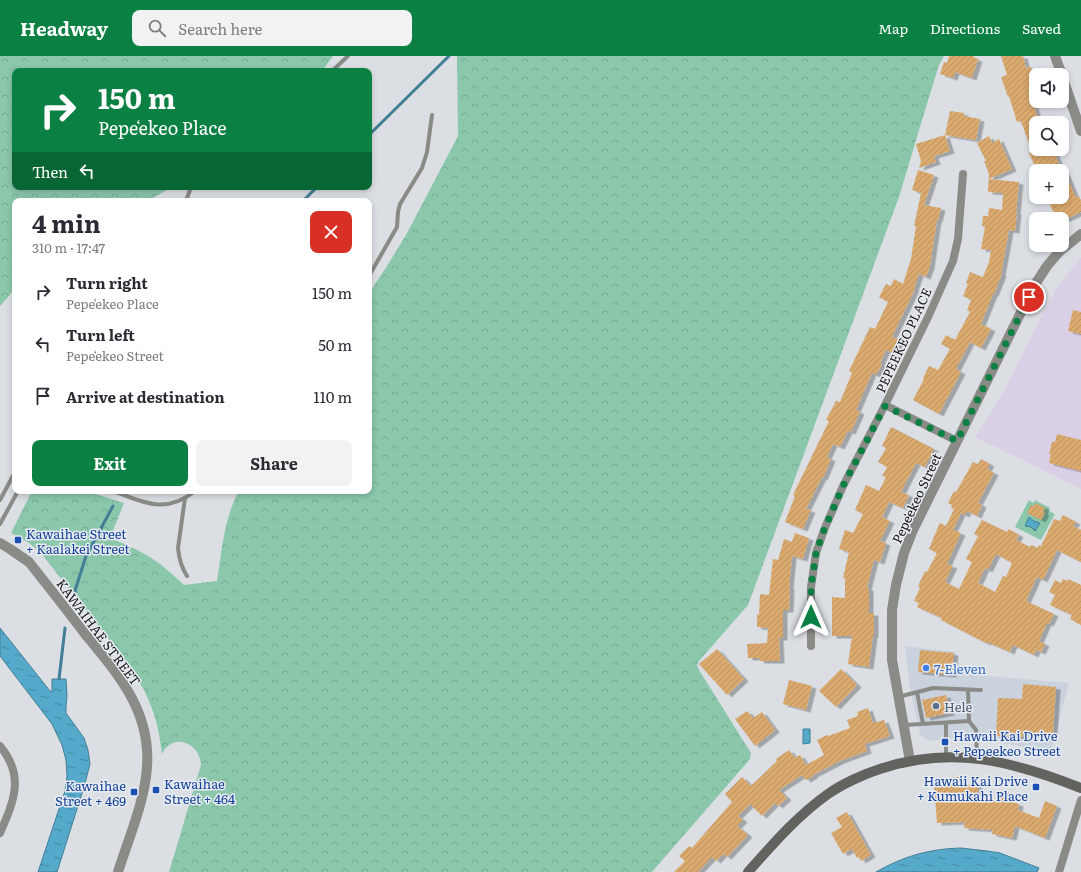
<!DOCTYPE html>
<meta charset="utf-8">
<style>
body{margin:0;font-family:Literata,serif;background:#f2f2f3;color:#2b2b33;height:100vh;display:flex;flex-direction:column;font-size:15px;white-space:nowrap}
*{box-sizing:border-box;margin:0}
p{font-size:13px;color:#7c7c81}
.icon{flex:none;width:22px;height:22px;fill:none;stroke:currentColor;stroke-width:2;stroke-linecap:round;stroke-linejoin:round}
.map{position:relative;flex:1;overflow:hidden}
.panel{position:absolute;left:12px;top:142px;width:360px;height:296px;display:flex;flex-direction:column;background:#fff;border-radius:8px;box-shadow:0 2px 6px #0003}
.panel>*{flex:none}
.hud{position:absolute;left:12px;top:12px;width:360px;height:122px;border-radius:8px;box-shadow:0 2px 6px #0003;background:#0b8043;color:#fff;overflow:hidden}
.controls{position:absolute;left:1029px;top:12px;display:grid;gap:8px}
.controls a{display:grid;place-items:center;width:40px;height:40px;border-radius:8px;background:#fff;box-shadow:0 2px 6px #0003;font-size:20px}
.pin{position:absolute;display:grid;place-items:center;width:34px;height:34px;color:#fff;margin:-17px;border:2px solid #fff;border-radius:50%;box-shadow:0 1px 4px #0007}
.me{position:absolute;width:44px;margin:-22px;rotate:0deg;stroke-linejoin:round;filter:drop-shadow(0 0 3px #0008)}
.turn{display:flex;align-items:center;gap:14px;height:84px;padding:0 20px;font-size:18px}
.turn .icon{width:52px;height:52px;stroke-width:2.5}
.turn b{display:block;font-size:28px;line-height:34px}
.then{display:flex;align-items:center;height:38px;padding:0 20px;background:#0003;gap:8px;font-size:15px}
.round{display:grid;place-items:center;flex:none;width:42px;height:42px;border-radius:8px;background:#f2f2f3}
.headline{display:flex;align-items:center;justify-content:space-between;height:68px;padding:0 20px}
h1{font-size:24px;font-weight:700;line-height:30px}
.cta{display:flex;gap:8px;margin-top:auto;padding:8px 20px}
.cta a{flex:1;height:46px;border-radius:8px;background:#0b8043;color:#fff;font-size:16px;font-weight:700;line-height:46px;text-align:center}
.cta a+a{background:#f2f2f3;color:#2b2b33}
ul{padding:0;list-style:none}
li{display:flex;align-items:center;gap:12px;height:52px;padding:0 20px}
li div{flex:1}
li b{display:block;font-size:15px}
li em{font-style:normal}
header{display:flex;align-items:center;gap:24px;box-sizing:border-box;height:56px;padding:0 20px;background:#0b8043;color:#fff}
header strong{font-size:19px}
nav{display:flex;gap:22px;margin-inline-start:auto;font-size:14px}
.search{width:280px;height:36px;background:#f2f2f3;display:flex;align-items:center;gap:10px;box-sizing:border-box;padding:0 14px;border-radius:8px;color:#7c7c81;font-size:15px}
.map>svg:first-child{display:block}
.built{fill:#cad2dd}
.education{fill:#dad0e5}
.green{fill:#8ac7ab}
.forest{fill:url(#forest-crowns)}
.water{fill:url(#water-ripples);stroke:#427e95}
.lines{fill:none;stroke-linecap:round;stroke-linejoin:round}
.stream{stroke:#427e95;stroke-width:3}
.building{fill:url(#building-hatch);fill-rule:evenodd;filter:url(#shadow)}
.service{stroke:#8a8a87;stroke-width:4}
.minor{stroke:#8a8a87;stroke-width:8}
.tertiary{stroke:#8a8a87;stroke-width:10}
.secondary{stroke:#62625e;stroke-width:10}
.route{stroke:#0b8043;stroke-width:7;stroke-dasharray:0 12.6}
.transit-dot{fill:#1a4fb4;stroke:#e8ecf1;stroke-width:1.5}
.shop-dot{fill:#3f7fe0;stroke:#e8ecf1;stroke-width:1.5}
.service-dot{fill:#5c6f8a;stroke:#e8ecf1;stroke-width:1.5}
.labels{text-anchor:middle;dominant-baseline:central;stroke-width:3;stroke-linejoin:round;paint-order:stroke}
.street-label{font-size:13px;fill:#17181a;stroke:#e8ecf1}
.transit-label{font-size:13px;fill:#164399;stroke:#e8ecf1;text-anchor:start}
.shop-label{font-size:13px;fill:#366cbe;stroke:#e8ecf1;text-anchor:start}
.service-label{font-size:13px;fill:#4e5e75;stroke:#e8ecf1;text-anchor:start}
</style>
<header>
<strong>Headway</strong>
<div class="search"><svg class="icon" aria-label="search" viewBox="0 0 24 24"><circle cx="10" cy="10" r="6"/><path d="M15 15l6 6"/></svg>Search here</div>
<nav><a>Map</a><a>Directions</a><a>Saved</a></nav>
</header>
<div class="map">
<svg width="1081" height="816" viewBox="0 0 1081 816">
<defs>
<pattern id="forest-crowns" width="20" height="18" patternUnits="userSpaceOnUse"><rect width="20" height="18" fill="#8ac7ab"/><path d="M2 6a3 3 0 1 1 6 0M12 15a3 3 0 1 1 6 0" fill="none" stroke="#76aa93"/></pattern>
<pattern id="water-ripples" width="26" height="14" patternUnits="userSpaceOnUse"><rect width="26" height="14" fill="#55a9ca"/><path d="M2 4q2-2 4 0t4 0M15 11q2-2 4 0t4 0" fill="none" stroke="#4589a3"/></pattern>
<pattern id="building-hatch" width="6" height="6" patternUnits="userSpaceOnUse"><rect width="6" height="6" fill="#daa96e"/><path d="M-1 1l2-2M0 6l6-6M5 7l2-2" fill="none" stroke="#ba915f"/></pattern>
<filter id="shadow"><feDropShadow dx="4.5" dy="2.5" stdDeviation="0" flood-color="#0004"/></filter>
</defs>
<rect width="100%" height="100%" fill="#dbdfe4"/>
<path class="built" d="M905 590 956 596 955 617 1069 627 1050 699 1025 691 986 684 963 683H943L932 685 925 683 920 678 910 632Z"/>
<path class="education" d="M1081 201V433L975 381 1002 339 1049 245 1058 230Z"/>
<path class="green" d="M1029 444 1033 447 1035 444 1050 452 1049 455 1055 458 1041 484 1015 471Z"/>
<path class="forest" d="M0 0H333L322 15H15V131H172L148 145H15V233L0 250Z
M457 0H944L939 9 926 51 899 141 748 549 699 605 697 609 699 614 751 697 750 703 652 816H169L201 709C200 686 172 676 162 698 156 639 132 612 97 568 78 544 59 520 40 496L29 487 11 477 32 435H86L124 447 110 482C128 489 145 497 160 508 169 515 176 522 184 529L217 525C222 494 224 462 239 435H369V237L387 210 406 179 458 80Z"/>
<path class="water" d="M1029 461 1034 465 1040 467 1035 475 1031 471 1025 470Z
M0 572 50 635 52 636V623H66L67 640 66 651V657L84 682 88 694 90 708 84 731 57 816H38L65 735 67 720 66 704 62 689 52 668 0 600Z
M803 673H810V687L803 688Z
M961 792 987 795 1000 797 1039 812 1037 816H876C904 800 929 793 961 792Z"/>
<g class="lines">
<path class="stream" d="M369 79 449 0
M303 145 317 131
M73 541 86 500 113 450
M59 623 65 572"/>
</g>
<path class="building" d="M949 0H974V2L978 3 972 22 955 16 953 22 940 18 944 6 947 7Z
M1001 0H1023L1026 12 1031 11 1036 28V50H1034L1039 67H1036V93H1053L1059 108 1041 115H1037L1029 97 1032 96 1021 65 1017 66 1009 40 1008 41 1001 21 1007 19Z
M950 55 964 57V60L980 63 976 84 945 79Z
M945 79 950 95 934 100 936 106 919 112 921 105 916 88Z
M989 80 992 87 999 83 1012 113 989 123 1019 126 1016 156H1017L1015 175 1009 174 1001 218H1002L994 238H993L981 268 991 273 981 292 970 286 956 313 961 316 939 358 913 344 924 323 923 322 929 310 938 314 950 293 941 288 946 279 955 284 970 256 967 254 971 244 963 240 968 228 966 227 970 216 983 221 989 206 991 194 981 193 985 171 982 170 983 160H988L989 152 1002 154 1003 137 988 136 989 118 984 105H986L977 87Z
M1062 109 1076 142 1079 140 1081 145V156L1066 163H1057L1050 149 1062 143Z
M918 114 934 119 924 149 941 152 938 164H937L930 210 926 221 919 218 914 233H915L892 281 900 284 894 297 886 294 880 307 882 308 876 319 872 317 856 354 860 356 851 376 848 375 840 391 833 388 827 401 831 403 823 422 822 421 806 453 811 454 803 473 785 466 795 440 793 439 829 365 826 364 836 345 840 346 852 317 849 315 870 271 875 273 888 246 879 241 886 228 891 230 894 223 903 228 911 203 916 170H914L921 137 912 134Z
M1073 254 1081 256V278L1068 275Z
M891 371 934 393 925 411 916 407 901 436 909 439 903 452 889 446 882 461 890 465 880 485 886 487 880 506 874 504 867 532H869V557H874V579H873L869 611 848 608 852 580H832V541L845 542V522H843L849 496 839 493 845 474 853 477 863 458 855 454 866 429 879 435 886 421 882 420 887 411 878 406 886 392 882 390Z
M1057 378 1081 384V415L1049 407 1051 398H1049L1052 386H1055Z
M981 403 990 408 987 413 994 417 978 447 982 449 977 460 967 455 965 459 961 457 953 474 961 477 947 508 953 510 945 526 959 533 972 506 966 503 978 480 974 478 982 464 1007 476 1009 473 1019 479 1016 484 1030 491 1031 489 1038 492 1039 489 1041 490 1054 463 1060 465 1063 459 1076 466 1073 470 1081 474V506L1057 494 1043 524 1037 521 1026 545 1054 558 1049 568 1047 567 1039 585 1045 588 1041 596 1036 594 1034 599 1013 589 1010 596 987 586 986 587 941 564 942 562 917 551 919 547 914 545 920 532 918 530 925 515 927 516 937 497 929 493 935 478 940 467 946 470 954 453 951 452 952 449 948 447 954 435 956 436 973 406 978 408ZM996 498 1012 507 1006 521 1003 520 995 536 978 527 985 512 988 514Z
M1036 447 1045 452 1043 456 1045 457 1041 464 1027 457 1031 449 1034 450Z
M795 477 809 482 803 503 792 500 789 531H790L789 554H783V582H779L780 605H760L759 602H748L747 588 767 587 768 572 757 571V558L759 559 760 538 769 539 773 503 778 504 784 483 792 486Z
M1063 523 1067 525 1068 523 1081 529V569L1070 563 1072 559 1050 549 1055 539 1049 536 1055 524 1061 527Z
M717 593 744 623 727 639 699 608Z
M920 594 954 597 952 619 918 616Z
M841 613 857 629 836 651 819 635Z
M789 624 812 630 806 654 783 648Z
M1023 628 1056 631 1053 678 1023 676V681L996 680 998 642 1022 643Z
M946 639 950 657 926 662 922 644Z
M868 652 873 667 884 664 890 680 865 688 867 695 840 705 813 719V720L806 724 802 719 779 734 787 742 778 750 775 747 762 760 750 748 738 760 743 764 737 770 748 779 727 801 723 798 716 805 712 801 698 816H674L685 805 679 800 689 790 692 792 732 746 725 738 742 721 751 730 777 705 776 703 789 694 795 702 800 699 806 709 824 699 817 684 827 679 828 680 850 672 847 664 858 660 857 656Z
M747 655 753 662 762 656 775 674 755 690 735 663Z
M961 721V728L978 729V744L998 745 1000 734 1010 737 1008 745 1019 748 1018 754 1039 762 1045 745 1057 750 1045 782 1015 770 1012 782 992 778 993 774 964 772 965 766 937 767 934 728 948 727 947 722Z
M847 756 871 799 861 805 859 801 857 802 852 793 843 798 831 777 842 771 836 762Z"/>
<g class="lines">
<path class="service" d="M332 15 348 0
M186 145 191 131
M369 220 397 171 398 156 400 148 422 112 427 96 432 59
M113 435C144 446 165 459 195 435
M185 442 178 492C179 502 181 511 187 520
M0 444 15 416
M0 468 18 435
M968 634 969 665 976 674 977 702
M917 636 923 668
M898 641 933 632 981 634
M905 669 969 665
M946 701V667"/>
<path class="minor" d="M885 349 957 385
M811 590V531L816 497 824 474 843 430 885 349 929 259 953 205 958 183 963 118
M0 690C25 720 14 745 0 777
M1059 816 1081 744"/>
<path class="tertiary" d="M1055 0 1062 19
M1062 20 1081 75
M0 487 10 493 29 506C48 530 67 554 85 578 118 618 151 655 147 711 145 745 128 784 118 816
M910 705 892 604V554L896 529 904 497 913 474 1034 230 1047 210 1059 196 1081 178"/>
<path class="secondary" d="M748 816C773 788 797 760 828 738 842 728 864 718 880 713 953 689 1012 705 1081 732"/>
</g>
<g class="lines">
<path class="route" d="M811 561V531L816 497 824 474 843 430 885 350 957 385 1029 241"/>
</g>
<g class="transit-dot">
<rect x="14" y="480" width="8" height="8" rx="2"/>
<rect x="941" y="682" width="8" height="8" rx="2"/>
<rect x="1032" y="727" width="8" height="8" rx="2"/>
<rect x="152" y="730" width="8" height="8" rx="2"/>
<rect x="130" y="732" width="8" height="8" rx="2"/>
</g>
<circle class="shop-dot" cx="926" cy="612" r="4"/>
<circle class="service-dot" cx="936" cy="650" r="4"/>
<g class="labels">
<g class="street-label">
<text transform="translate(903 284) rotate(-65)">PEPEEKEO PLACE</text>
<text transform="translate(916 442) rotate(-65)">Pepeʻekeo Street</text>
<text transform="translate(99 576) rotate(53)">KAWAIHAE STREET</text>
</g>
<g class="transit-label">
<text x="26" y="477">Kawaihae Street<tspan x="26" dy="15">+ Kaalakei Street</tspan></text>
<text x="953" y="679">Hawaii Kai Drive<tspan x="953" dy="15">+ Pepeekeo Street</tspan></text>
<text x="1028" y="724" text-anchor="end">Hawaii Kai Drive<tspan x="1028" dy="15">+ Kumukahi Place</tspan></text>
<text x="164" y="727">Kawaihae<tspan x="164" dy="15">Street + 464</tspan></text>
<text x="126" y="729" text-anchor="end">Kawaihae<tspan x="126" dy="15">Street + 469</tspan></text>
</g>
<g class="shop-label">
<text x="934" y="612">7-Eleven</text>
</g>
<g class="service-label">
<text x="944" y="650">Hele</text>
</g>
</g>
</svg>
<div class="controls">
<a><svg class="icon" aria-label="sound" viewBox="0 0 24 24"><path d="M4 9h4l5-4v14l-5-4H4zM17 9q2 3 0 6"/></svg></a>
<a><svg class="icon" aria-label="search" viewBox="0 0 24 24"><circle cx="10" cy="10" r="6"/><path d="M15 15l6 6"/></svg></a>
<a>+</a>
<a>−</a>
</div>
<div class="pin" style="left:1029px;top:241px;background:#d93025"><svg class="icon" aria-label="arrive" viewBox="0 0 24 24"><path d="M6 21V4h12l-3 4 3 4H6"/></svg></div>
<svg class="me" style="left:811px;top:561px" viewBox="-20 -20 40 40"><path d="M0-17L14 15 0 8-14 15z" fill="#0b8043" stroke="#fff" stroke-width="4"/></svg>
<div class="hud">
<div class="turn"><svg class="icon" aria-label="right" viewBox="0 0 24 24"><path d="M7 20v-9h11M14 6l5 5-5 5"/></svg><div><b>150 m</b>Pepeʻekeo Place</div></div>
<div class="then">Then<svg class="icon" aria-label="left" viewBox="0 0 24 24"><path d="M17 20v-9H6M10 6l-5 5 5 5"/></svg></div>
</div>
<section class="panel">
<div class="headline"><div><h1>4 min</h1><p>310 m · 17:47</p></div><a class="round" style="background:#d93025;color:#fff"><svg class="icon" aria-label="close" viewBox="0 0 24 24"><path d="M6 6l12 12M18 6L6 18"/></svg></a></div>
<ul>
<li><svg class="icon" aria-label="right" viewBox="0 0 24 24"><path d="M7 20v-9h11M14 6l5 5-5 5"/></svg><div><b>Turn right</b><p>Pepeʻekeo Place</p></div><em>150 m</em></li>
<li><svg class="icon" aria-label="left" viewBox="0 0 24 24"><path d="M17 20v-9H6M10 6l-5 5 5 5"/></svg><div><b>Turn left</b><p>Pepeʻekeo Street</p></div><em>50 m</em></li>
<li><svg class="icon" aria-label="arrive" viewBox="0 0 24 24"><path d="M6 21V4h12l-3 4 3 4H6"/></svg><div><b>Arrive at destination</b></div><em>110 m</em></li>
</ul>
<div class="cta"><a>Exit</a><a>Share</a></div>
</section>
</div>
